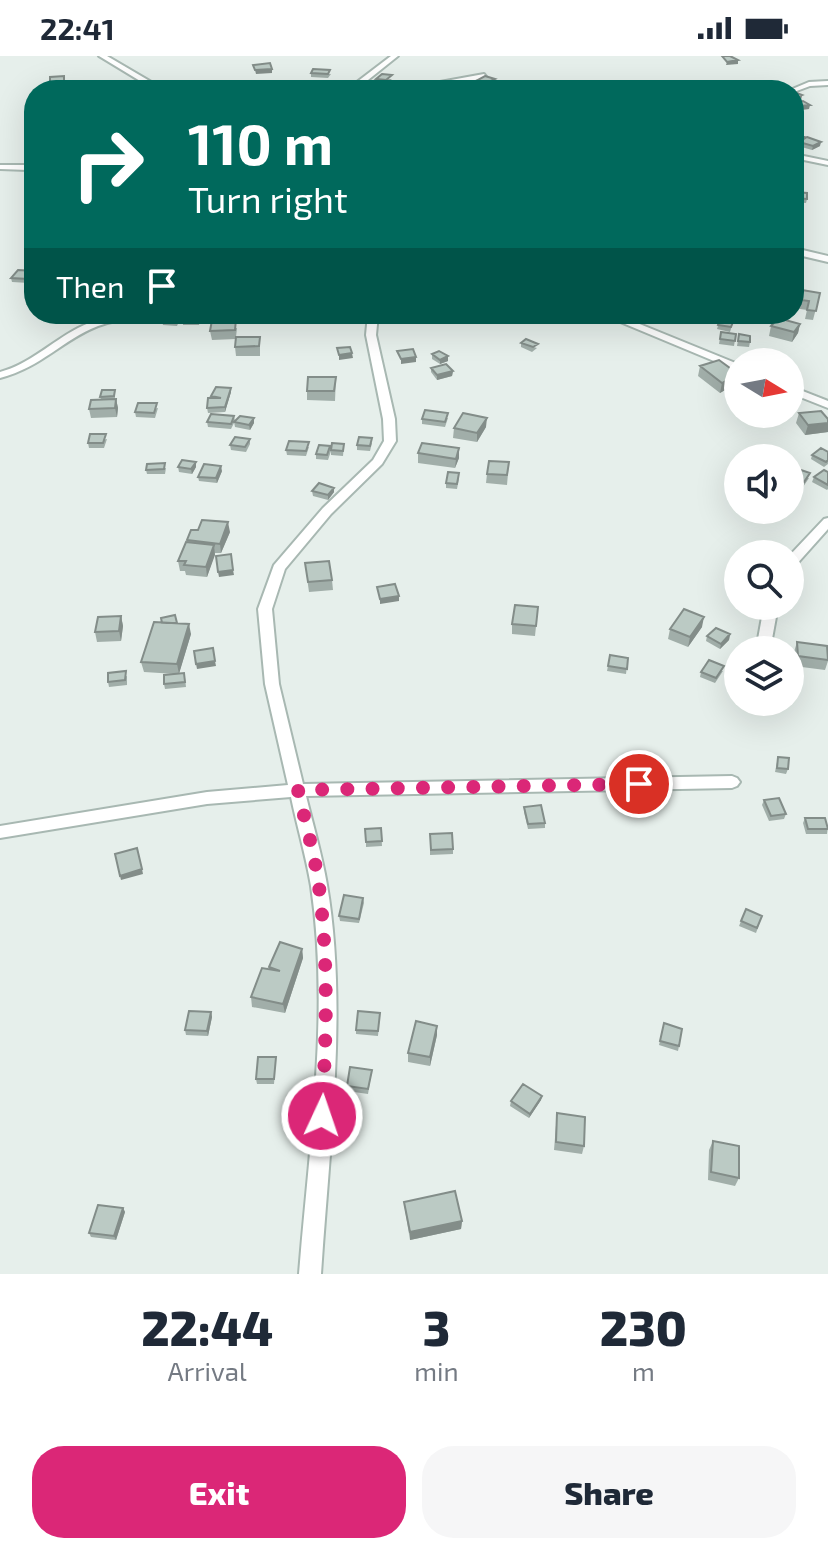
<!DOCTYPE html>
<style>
body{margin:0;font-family:"Exo 2",sans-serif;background:#f6f6f7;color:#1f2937;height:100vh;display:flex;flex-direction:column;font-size:30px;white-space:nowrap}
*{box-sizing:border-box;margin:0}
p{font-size:26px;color:#747a83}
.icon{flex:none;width:44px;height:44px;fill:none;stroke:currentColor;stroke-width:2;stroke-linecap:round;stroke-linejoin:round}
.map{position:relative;height:1218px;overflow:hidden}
.details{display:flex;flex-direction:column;background:#fff;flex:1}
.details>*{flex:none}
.top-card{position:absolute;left:24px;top:24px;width:780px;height:244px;border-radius:32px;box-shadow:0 8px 32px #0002;background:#00695c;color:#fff;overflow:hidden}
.needle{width:52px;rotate:100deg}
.tools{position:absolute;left:724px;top:292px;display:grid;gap:16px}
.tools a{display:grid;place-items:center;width:80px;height:80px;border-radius:50%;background:#fff;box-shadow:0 8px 32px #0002;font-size:40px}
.pin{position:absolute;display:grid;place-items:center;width:68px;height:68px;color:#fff;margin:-34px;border:4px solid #fff;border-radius:50%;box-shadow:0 2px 8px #0007}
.me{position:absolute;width:88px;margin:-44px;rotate:3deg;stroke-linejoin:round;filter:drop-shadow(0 0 6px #0008)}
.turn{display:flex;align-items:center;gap:28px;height:168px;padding:0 32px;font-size:36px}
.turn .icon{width:104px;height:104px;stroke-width:2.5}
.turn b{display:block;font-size:56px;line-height:68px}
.then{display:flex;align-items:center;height:76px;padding:0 32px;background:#0003;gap:16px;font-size:30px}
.eta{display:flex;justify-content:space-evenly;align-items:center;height:136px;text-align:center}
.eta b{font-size:48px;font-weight:800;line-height:56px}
.primary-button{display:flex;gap:16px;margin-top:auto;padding:16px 32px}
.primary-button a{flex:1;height:92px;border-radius:32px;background:#db2777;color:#fff;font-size:32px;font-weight:800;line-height:92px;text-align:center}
.primary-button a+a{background:#f6f6f7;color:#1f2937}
.status{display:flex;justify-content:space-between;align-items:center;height:56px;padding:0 40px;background:#fff;direction:ltr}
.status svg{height:22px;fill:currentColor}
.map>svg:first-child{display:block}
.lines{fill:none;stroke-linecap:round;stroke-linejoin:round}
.minor-casing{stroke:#a8b8b2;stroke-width:4}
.minor{fill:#fff;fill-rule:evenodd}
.wall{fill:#a1aea9}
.shaded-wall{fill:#838d89}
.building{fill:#bbcac4;stroke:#838d89;stroke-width:2}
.route{stroke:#db2777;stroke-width:14;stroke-dasharray:0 25.2}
</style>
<div class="status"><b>22:41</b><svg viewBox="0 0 49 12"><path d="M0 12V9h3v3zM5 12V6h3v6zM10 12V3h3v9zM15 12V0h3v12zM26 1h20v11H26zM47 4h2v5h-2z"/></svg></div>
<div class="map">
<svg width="828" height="1218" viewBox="0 0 828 1218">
<rect width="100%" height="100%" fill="#e6efeb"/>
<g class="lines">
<defs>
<path id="minor" d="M99 0H107L153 27 349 32 391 0H398L358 32 365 34 159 31 155 34Z
M484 18 487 22 413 34H396Z
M828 25V29L810 30 794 36V34H790L809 26Z
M794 98 828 105V109L794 102Z
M34 106V112L28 114 0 113V109H26Z
M794 192 828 200V206L794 198Z
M127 258H226L221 261C181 263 136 256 98 270 62 284 42 311 0 322V316C30 308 51 286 78 272 93 264 110 260 127 258Z
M368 258H378L376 279 395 363 396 385 382 408 331 458 285 513 272 553 279 628 303 728 732 720 737 722 740 726 737 730 732 732 306 740C313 769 322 799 327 829 348 951 329 1094 321 1218H299C309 1090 330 958 311 830 306 800 297 770 291 741L207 748 0 782V770L207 736 288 729 265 628 258 553 274 509 323 452 373 404 384 385 383 363 366 279Z
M601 258H615L738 308V315Z
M790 330 828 345V352L790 337Z
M828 462V473L795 510 790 511V499L824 463Z
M764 550H778L770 594H756Z"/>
</defs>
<use href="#minor" class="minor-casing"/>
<use href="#minor" class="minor"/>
</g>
<path class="wall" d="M311 17 331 18 328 22 311 21Z
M376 23H392L386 28 377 26Z
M474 26 495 27 484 32 474 30Z
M794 36 802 39 801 45 809 53 799 54 794 51Z
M794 82 803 83 820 90 812 94 798 90V88L794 90Z
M794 136 807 143 806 147 794 146Z
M34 215V221L29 227 12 226 11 222Z
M820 237 813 264 805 263 807 254 794 252V239Z
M179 258 180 263 177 270 163 269 162 265Z
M384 258H396L397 263 386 264Z
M750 258H766L762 264 749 261Z
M200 262 199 269H183V265Z
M720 263 733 266 730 276 717 273Z
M800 268 798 277 792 286 769 280 771 270Z
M237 272 236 281H260V300H236L235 291 236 283 212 284 210 275Z
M721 276 736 278 734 290 719 288Z
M739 278 750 286 749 291 737 290Z
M521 287 537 292 532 296 521 291Z
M432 298 448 305 440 308 432 303Z
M700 310 738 318 735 328 720 337 698 320Z
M431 312 453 315 452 320 437 324 431 316Z
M336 321 335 345 307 344V335Z
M231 332V336L225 356 208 357 207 352 211 340Z
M115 334V343H116L118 352 117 361 91 362 89 353 101 343 100 341Z
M158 352 155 362 136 361 135 356Z
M799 357 828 376 805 379 796 367Z
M234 360 235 365 231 373 208 371 207 366Z
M448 362 445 371 422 368V363Z
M234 366 254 367 250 374 235 371Z
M486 371 477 386 453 382 454 372Z
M107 383 104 392H89L88 387Z
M250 383V388L246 396 231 394 230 389Z
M372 387 370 395 357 394V389Z
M344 388 343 400 331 399V394Z
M330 390 331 395 328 404 316 403V398Z
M309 391 306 400 287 399 286 394Z
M828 396V408L824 411 811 403 812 399Z
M418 397 459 402 455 412 418 407Z
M509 406 507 429 486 427 487 418Z
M178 411H196L192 418 179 416Z
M166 412 165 418H147L146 414Z
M222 415 217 427 199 425 198 421Z
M828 416V433L827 434 812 426 814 421Z
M790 419 809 422 803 431 790 426Z
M459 422 457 433 446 432V427Z
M334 432V436L328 444 313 440 312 435Z
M230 476 221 497H215L207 521 186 519 185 515H180L178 505 187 487V484Z
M305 507 332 524 333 534 309 536Z
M538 551 535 580 512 578V568Z
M121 560 123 570 121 585 97 586 95 576Z
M177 567 191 578 179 617 185 622 186 631 165 633 164 628 176 618 144 616 141 606Z
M702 571 688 591 668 583 670 573Z
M730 578 729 584 720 593 706 585 707 580Z
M797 586 827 590 828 605 825 614 794 610V596Z
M610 599 628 602 626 618 607 615Z
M723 615 715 627 700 621 701 616Z
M127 620V629L109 631 108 626Z
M778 701 788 713 786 718 775 716Z
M764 744 786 758 784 763 769 765 762 749Z
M524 751 545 767V772L528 773 524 756Z
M805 762 828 770 827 778H806L803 767Z
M381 772 382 790 366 791V786Z
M430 778 453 793V798L430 799Z
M363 842 364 847 359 867 340 865 339 860Z
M746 853 762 860 756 877 739 870Z
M302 893 303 902 285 957 252 951 251 941 269 913V911Z
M211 956 212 961 208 980 186 979 185 974Z
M380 957 378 980 356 978V974Z
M664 967 679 990 678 995 659 989Z
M437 970V979L430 1010 408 1006V997Z
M276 1001 274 1028H257L256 1023Z
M372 1014 368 1038 347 1035V1030Z
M542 1040 541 1044 529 1062 510 1050 511 1045Z
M557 1057 584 1090 582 1098 554 1094Z
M713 1085 739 1122 735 1130 708 1124 709 1094Z
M404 1146 462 1165 461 1173 410 1184 405 1154Z
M123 1152 125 1156 116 1184 91 1181 89 1177Z"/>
<path class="shaded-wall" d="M738 4V8L726 9 727 6Z
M272 13V17L256 18 255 14Z
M495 23V27L484 32V28Z
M64 26 65 30 51 31 50 27Z
M802 39 800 47H794V42Z
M810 49 809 53 799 54 800 50Z
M821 86 820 90 812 94 813 90Z
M34 215V221L29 227 28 223Z
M800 268 798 277 792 286 794 276Z
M352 297 353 302 339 304V299Z
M448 300V305L440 308V304Z
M416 301V306L401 308V303Z
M453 315 452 320 437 324V319Z
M738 318 735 328 720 337 722 327Z
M231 332V336L225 356V351Z
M116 343 118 352 117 361 115 352Z
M254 362V367L250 374 249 369Z
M487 362 486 371 477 386V377Z
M828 367V376L805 379 808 369Z
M459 392V402L455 412 456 403Z
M196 406V411L192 418 191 413Z
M221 410 222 415 217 427 216 422Z
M334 432V436L328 444V439Z
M228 466 230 476 221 497 220 488Z
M214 489 215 499 207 521 206 511Z
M233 514 234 519 219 521 218 516Z
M399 540V545L380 548V543Z
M121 560 123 570 121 585 119 575Z
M704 561 702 571 688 591 690 581Z
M189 568 191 578 179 618 177 608Z
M730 578 729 584 720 593 721 588Z
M215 605 216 610 197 613 196 608Z
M142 813 143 818 121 824 120 820Z
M302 893 303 902 285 957 283 948Z
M211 956 212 961 208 980 207 975Z
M437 970V979L430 1010V1001Z
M542 1040 541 1044 529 1062 530 1058Z
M123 1152 125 1156 116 1184 114 1180Z
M462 1165 461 1173 410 1184V1176Z"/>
<path class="building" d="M722 0H730L738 4 727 6Z
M270 7 272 13 255 14 253 9Z
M313 13 330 14 328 18 311 17Z
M382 18 392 19 386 24 376 23Z
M64 20V26L50 27V21Z
M485 20 495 23 484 28 474 26Z
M285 27H294L291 33 282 32Z
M794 36 802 39 794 42Z
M803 45 810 49 800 50 794 47Z
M797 79 804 81 796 87 794 86V82Z
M807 81 821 86 813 90 799 86Z
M794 136 807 137V143L794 142Z
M18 214 34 215 28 223 11 222Z
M796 233 820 237 816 255 807 254 809 245 794 243Z
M165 258H179L176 265H162Z
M184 258H199L198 265H183Z
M778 262 800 268 794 276 771 270Z
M236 263 235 274 210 275 212 264Z
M720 263 733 266 731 271 718 269Z
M721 276 736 278 735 285 720 283Z
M739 278 750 280V286L738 285Z
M236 281H260L259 290 235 291Z
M526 283 538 288 533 291 521 287Z
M350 291 352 297 339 299 337 292Z
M413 293 416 301 401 303 397 295Z
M439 295 448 300 440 304 432 298Z
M719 304 738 318 722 327 700 310Z
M446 308 453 315 437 319 431 312Z
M308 321H336L334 335H307Z
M216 331 231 332 225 351 207 352 208 342H221L211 340Z
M102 334H115L114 340 100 341Z
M116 343 115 352 89 353 91 344Z
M138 347H157L154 357 135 356Z
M425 354 448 357 445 366 422 363Z
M821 355 828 363V367L808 369 799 357Z
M463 357 487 362 477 377 454 372Z
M211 358 234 360 231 368 207 366Z
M240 360 254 362 249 369 234 366Z
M90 378H106L103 387H88Z
M235 381 250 383 245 391 230 389Z
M359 381 372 382 370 390 357 389Z
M289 385 309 386 306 395 286 394Z
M332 387 344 388 343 395 331 394Z
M422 387 459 392 456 403 418 397Z
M319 389 330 390 327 399 316 398Z
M821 392 828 396V404L826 406 812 399Z
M182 404 196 406 191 413 178 411Z
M489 405 509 406 507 419 487 418Z
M165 407 164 413 146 414 147 408Z
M204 408 221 410 216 422 198 421Z
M795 412 810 417 804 426 790 421V419Z
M824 414 828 416V429L814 421Z
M448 416 459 417 457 428 446 427Z
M319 427 334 432 328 439 312 435Z
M202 464 228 466 220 488 187 484 191 474H198Z
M186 486 214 489 206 511 184 509 186 505H178Z
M231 498 233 514 218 516 216 500Z
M329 505 332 524 308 526 305 507Z
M395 528 399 540 380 543 377 531Z
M515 549 538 551 536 570 512 568Z
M684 553 704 561 690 581 670 573Z
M175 559 177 567H162L161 562Z
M121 560 119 575 95 576 98 561Z
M154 566 189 568 177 608 141 606Z
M716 572 730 578 721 588 707 580Z
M797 586 827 590 828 604 798 600Z
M213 592 215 605 196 608 194 595Z
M610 599 628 602 627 613 608 610Z
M709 604 724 610 716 622 701 616Z
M126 615 125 624 108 626V617Z
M184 617 185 626 164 628V619Z
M778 701 789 702 788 713 777 712Z
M779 742 786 758 771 760 764 744Z
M541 749 545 767 528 768 524 751Z
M805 762H825L828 773H808Z
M381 772 382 785 366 786 365 773Z
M452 777 453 793 431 794 430 778Z
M137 792 142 813 120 820 115 798Z
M344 839 363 842 359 863 339 860Z
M746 853 762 860 757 872 741 865Z
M280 886 302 893 283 948 251 941 262 912 280 915 269 911Z
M189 955 211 956 207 975 185 974Z
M358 955 380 957 378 975 356 974Z
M416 965 437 970 430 1001 408 997Z
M664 967 682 973 679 990 660 985Z
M258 1001H276L274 1023H256Z
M350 1011 372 1014 368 1033 347 1030Z
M523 1028 542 1040 530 1058 511 1045Z
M557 1057 585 1061 584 1090 556 1086Z
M713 1085 739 1090V1122L711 1116Z
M455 1135 462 1165 410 1176 404 1146Z
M98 1149 123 1152 114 1180 89 1177Z"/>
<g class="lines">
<path class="route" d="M322 1060C326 984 329 907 319 831 315 799 305 766 298 734L639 728"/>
</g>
</svg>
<div class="tools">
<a><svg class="needle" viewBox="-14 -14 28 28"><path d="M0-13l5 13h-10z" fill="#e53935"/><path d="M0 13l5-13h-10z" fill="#747a83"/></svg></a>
<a><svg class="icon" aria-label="sound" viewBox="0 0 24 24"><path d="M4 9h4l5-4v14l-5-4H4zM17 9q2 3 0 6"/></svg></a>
<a><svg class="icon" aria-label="search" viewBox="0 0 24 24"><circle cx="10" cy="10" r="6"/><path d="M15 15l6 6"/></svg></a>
<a><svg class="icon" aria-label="layers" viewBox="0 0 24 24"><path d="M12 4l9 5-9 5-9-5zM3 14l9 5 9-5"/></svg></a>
</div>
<div class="pin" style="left:639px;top:728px;background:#d93025"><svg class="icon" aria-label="arrive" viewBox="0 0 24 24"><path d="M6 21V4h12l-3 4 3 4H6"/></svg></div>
<svg class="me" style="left:322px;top:1060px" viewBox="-20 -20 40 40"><circle r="17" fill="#db2777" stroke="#fff" stroke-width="3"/><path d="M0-11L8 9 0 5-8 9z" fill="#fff"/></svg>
<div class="top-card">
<div class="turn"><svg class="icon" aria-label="right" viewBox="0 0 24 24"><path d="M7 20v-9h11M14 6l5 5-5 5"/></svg><div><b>110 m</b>Turn right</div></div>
<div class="then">Then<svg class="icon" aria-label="arrive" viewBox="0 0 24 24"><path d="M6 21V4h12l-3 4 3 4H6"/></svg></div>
</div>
</div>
<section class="details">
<div class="eta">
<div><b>22:44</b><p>Arrival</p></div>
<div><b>3</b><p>min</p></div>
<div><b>230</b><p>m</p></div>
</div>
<div class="primary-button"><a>Exit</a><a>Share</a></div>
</section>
